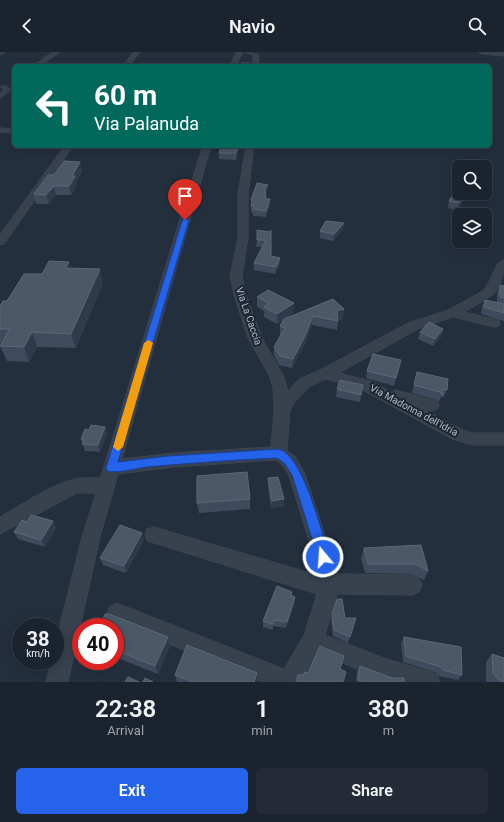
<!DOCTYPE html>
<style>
body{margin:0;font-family:Roboto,sans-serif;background:#242b36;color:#f1f3f6;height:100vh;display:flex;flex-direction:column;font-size:15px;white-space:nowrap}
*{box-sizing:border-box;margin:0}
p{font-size:13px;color:#a0a4aa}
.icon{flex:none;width:22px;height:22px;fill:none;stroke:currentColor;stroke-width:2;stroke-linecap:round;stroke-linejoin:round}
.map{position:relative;height:630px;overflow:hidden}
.side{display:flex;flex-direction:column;background:#1b232e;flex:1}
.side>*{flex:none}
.guide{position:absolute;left:12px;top:12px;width:480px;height:84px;border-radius:6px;box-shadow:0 2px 10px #0003,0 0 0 1px #39404a;background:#00695c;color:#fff;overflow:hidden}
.controls{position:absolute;left:452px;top:108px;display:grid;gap:8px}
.controls a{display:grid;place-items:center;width:40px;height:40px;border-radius:6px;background:#1b232e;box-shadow:0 2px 10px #0003,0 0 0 1px #39404a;font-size:20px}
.speed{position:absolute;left:12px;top:566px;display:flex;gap:8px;font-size:20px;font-weight:700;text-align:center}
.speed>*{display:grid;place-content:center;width:52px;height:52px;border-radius:50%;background:#1b232e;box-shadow:0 2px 10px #0003,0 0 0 1px #39404a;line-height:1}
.speed small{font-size:10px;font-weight:400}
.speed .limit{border:6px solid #d22;background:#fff;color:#111}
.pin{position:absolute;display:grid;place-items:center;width:34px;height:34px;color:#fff;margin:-41px -17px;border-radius:50% 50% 50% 0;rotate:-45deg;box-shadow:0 0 4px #0007}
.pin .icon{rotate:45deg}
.me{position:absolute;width:44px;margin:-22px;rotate:342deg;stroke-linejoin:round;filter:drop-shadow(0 0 3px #0008)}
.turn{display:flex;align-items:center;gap:14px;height:84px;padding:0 16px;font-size:18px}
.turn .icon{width:52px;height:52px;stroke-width:2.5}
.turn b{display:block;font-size:28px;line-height:34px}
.eta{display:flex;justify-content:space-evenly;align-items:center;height:68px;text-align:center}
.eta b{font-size:24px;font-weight:600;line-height:28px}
.button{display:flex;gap:8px;margin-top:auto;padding:8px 16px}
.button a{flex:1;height:46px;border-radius:6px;background:#2563eb;color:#fff;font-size:16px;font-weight:600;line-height:46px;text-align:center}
.button a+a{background:#242b36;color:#f1f3f6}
header{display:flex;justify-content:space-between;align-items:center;height:52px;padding:0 16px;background:#1b232e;font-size:18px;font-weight:600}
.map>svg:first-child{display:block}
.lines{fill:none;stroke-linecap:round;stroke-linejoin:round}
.minor-casing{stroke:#414a57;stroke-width:1}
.minor{fill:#38414e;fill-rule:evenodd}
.wall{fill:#3f4b5c}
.shaded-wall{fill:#2f3b4b}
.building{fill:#4b5868;stroke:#5c6777}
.route{fill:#2563eb;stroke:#184099}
.slow{fill:#f59e0b}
.labels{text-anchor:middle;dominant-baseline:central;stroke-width:4;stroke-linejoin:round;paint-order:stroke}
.street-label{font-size:10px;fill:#b4bcc9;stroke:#1d2633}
</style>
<header><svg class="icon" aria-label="back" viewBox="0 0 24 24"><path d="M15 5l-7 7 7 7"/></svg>Navio<svg class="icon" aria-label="search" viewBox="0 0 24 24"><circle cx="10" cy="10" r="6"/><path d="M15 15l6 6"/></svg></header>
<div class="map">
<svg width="504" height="630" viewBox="0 0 504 630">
<rect width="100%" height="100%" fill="#242f3e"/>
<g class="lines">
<defs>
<path id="minor" d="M0 0H5L0 3Z
M53 0H60L40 14H33Z
M134 0H140L129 14H123Z
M237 0H243L236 14H230Z
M246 0 258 2 259 14H253V4Z
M479 0H504V4L482 2Z
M2 34H6L12 38 0 46V41L4 38 1 35Z
M0 76 14 77V81L0 80Z
M65 94H73L4 192 0 193V183Z
M203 94H211L122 407 174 401 271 395 274 359 273 336 269 323 248 286 234 243 230 224 238 186V142L246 94H254L248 142V186L242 224 246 243 262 286 283 323 288 339 299 327 320 318 408 271 448 258 483 239 488 232 498 211 504 208C504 242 490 245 464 260L499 268 500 271 499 274 494 275 453 265 418 277 339 321 371 329 391 340 396 338 437 349 439 353 437 357 432 359 419 355 463 378 472 381H504V393H472L452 387 361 337 326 327 309 335 294 351 290 359 287 398 295 404 305 422 332 505 336 522 412 523 419 526 422 533 419 540 412 543 337 542 325 583 384 606 437 622 440 630H390L317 601 301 630H262L110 568 107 561 110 554 117 551 284 617 304 583 317 542 154 491 147 489 145 483 147 477 154 475 317 523 314 505 289 424 283 414 276 408 174 415 118 422 100 485 68 630H46L51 609H55V593L82 485 96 441H77L0 482V465C23 452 49 433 75 427 83 425 92 426 100 426Z"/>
</defs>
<use href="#minor" class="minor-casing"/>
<use href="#minor" class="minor"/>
</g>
<path class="wall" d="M221 94H239V98L236 108 219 107V101Z
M82 119 77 129V133L71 143H56L49 152H36L34 142 54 123Z
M268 133 267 139 266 142V147L270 154 266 165 253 164V161L251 160V148Z
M465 142 463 149 457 158 448 156 449 149Z
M343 178 333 189 320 186V179Z
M270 180 271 204 280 206V213L275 222 254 218V211L262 195H256L257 188Z
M70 216 103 231 76 296 37 295 29 310 7 309 0 294 2 291H0V254L42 222Z
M500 233 504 234V269L481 262 482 255 485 248 497 250V241Z
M257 245 293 261 277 272 264 265V259L257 255Z
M333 247 343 267 338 268 337 278 312 273 305 292 292 316 279 313 274 304V295L280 284V274Z
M443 277 441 285 433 294 418 287 420 280Z
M401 308 394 334 366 326 367 319Z
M417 320 447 338 444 345H441L439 350 437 348 412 341 415 328Z
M363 333 360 350 336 345 337 337Z
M105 375 107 382 100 400 85 399 81 387 89 378Z
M268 426 284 454 271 456 268 434Z
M250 447V457L199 461 197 451Z
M53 469 56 476 45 495 18 487 14 480 27 470Z
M144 488 126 521 103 513 100 506Z
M421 493 428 519 424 528 412 522 365 521 361 506 364 496Z
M292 544 295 551 286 576 273 574V578L263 575V569Z
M337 547 345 566H356L348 591 333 584 331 568Z
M115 575 168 585 170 594 158 622 115 605Z
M404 585 462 623 458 628 439 624 437 621 403 610 401 591Z
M492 602 504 630H487L486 629V610Z
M360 614 392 626 404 630H356L357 619Z
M257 621V630H177L175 623Z"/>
<path class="shaded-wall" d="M238 94H239V98L236 108V101Z
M80 110 82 119 77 129V133L71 143 69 134 72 124Z
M268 133 267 139 265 144V137Z
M54 134 56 143 49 152 46 143Z
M465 142 463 149 457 158 459 151Z
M270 147V154L266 165V159Z
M344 171 343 178 333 189 334 182Z
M280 206V213L275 222 276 215Z
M69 210 72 224 65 216Z
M100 217 103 231 76 296 71 282Z
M294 251 293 261 277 272V262Z
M344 257 343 267 336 268 337 259Z
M313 264 312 273 305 292 292 316 293 307Z
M443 277 441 285 433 294 435 287Z
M32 280 37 295 29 310 24 295Z
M105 375 107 382 100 400 98 393Z
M284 447V454L271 456 272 449Z
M53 469 56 476 45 495 41 488Z
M142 481 144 488 126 521 124 514Z
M295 545V551L286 576 287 570Z
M168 585 170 594 158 622 155 614Z
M257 621V630H254Z"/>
<path class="building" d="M241 11H250L249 14H240Z
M221 94H238L236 101H219Z
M64 109 80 110 72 124H75L69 134H54L46 143 34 142 48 123H54Z
M257 131 268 133 265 137 266 147H270L266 159 253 157 254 154H251L252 149 251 148Z
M454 140 465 142 459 151 449 149Z
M326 169 344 171 334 182 320 179Z
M257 178 270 180 271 178V204L280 206 276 215 254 211 266 188H257Z
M49 209 69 210 65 216 100 217 71 282 32 280 24 295 0 294 10 277H0V254L3 249H7L24 222H42Z
M500 233 504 234V246L500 245Z
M268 238 294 251 277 262 264 255 269 251 257 245Z
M333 247 344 257 337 259 338 269 313 264 306 282 293 307 280 304 274 295 285 276 280 274 284 267Z
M485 248 504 252V261L484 255Z
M429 270 443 277 435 287 420 280Z
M373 302 401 308 396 326 367 319Z
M417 320 448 327 447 338 443 337 442 343 440 340 414 333Z
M340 328 363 333 361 343 337 337Z
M91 373 105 375 98 393 82 392 84 387H81L85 377 89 378Z
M247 420 250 447 197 451V424Z
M278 425 284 447 272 449 268 426Z
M31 463 53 469 41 488 14 480 22 468 27 470Z
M120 473 142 481 124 514 100 506Z
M421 493 428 519 416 512H368L364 496Z
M277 534 292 540 291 543 295 545 287 570 274 568 273 572 263 569Z
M337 547H342L345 566H356L350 585 334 578 332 562Z
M105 562H109L168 585 155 614 115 598V575H100Z
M404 585 461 595 462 623 443 618 441 615 406 604Z
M187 593 257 621 254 630H192L175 623Z
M320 594 344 604 340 617 346 620 343 630H296L298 623H303L305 620 308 621Z
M492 602 504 606V630H501L493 621Z
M360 614 392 626H404V630H365L358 628Z
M128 625 139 630H125Z
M145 626 153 630H143Z"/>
<path class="route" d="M183 166 189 168 118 410 168 404 279 397C304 405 321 480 330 505L328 509 323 511 319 509 292 423 285 412 277 406C234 408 190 411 147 415 137 416 116 422 107 419L106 416Z"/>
<path class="slow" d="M149 288 153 291 123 395 118 399 113 395 144 291Z"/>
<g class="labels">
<g class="street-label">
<text transform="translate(249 264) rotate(71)">Via La Caccia</text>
<text transform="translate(414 358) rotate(28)">Via Madonna dell'Idria</text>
</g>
</g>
</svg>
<div class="controls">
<a><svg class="icon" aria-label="search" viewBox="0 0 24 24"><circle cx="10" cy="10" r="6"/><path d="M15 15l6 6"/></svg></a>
<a><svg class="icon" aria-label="layers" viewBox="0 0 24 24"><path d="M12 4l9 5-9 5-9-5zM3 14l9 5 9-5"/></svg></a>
</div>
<div class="speed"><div>38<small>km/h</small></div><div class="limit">40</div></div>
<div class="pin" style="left:185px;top:168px;background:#d93025"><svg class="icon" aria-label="arrive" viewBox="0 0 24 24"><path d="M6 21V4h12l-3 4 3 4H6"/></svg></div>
<svg class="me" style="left:323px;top:505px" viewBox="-20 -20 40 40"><circle r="17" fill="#2563eb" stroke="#fff" stroke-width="3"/><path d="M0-11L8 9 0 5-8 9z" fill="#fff"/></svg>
<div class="guide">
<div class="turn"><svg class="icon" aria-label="left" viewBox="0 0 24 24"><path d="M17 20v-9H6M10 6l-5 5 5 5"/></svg><div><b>60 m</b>Via Palanuda</div></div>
</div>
</div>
<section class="side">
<div class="eta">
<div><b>22:38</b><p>Arrival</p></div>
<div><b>1</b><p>min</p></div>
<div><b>380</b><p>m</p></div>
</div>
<div class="button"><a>Exit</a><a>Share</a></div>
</section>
